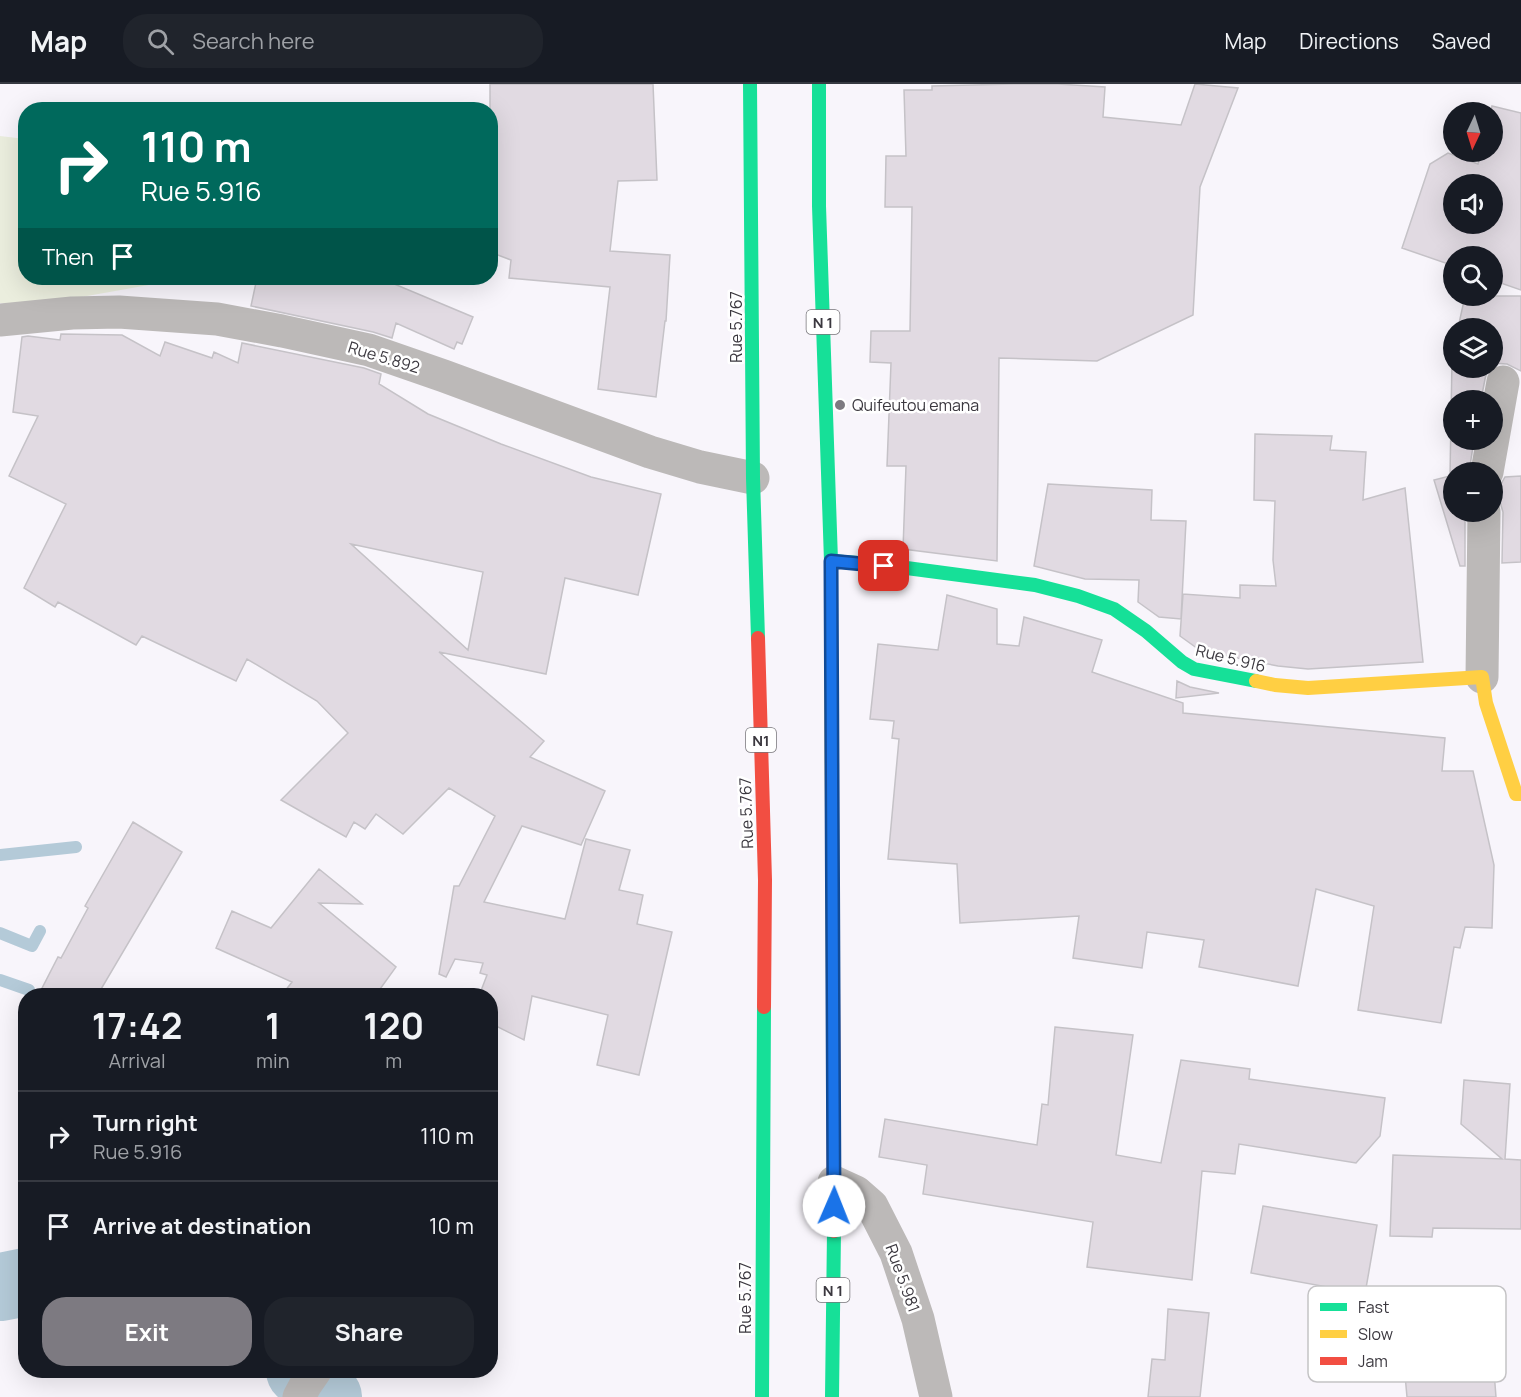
<!DOCTYPE html>
<meta charset="utf-8">
<style>
body{margin:0;font-family:Manrope,sans-serif;background:#20242c;color:#f1f3f6;height:100vh;display:flex;flex-direction:column;font-size:22px;white-space:nowrap}
*{box-sizing:border-box;margin:0}
p{font-size:20px;color:#9ea1a6}
.icon{flex:none;width:33px;height:33px;fill:none;stroke:currentColor;stroke-width:2;stroke-linecap:round;stroke-linejoin:round}
.map{position:relative;flex:1;overflow:hidden}
.drawer{position:absolute;left:18px;top:904px;width:480px;height:390px;display:flex;flex-direction:column;background:#171b24;border-radius:24px;box-shadow:0 6px 24px #0002}
.drawer>*{flex:none}
.top-card{position:absolute;left:18px;top:18px;width:480px;height:183px;border-radius:24px;box-shadow:0 6px 24px #0002;background:#00695c;color:#fff;overflow:hidden}
.needle{width:39px;rotate:184deg}
.controls{position:absolute;left:1443px;top:18px;display:grid;gap:12px}
.controls a{display:grid;place-items:center;width:60px;height:60px;border-radius:50%;background:#171b24;box-shadow:0 6px 24px #0002;font-size:30px}
.pin{position:absolute;display:grid;place-items:center;width:51px;height:51px;color:#fff;margin:-26px;border-radius:12px;box-shadow:0 3px 9px #0006}
.me{position:absolute;width:66px;margin:-33px;rotate:1deg;stroke-linejoin:round;filter:drop-shadow(0 0 4px #0008)}
.turn{display:flex;align-items:center;gap:21px;height:126px;padding:0 24px;font-size:27px}
.turn .icon{width:78px;height:78px;stroke-width:2.5}
.turn b{display:block;font-size:42px;line-height:51px}
.then{display:flex;align-items:center;height:57px;padding:0 24px;background:#0003;gap:12px;font-size:22px}
.eta{display:flex;justify-content:space-evenly;align-items:center;height:102px;text-align:center}
.eta b{font-size:36px;font-weight:700;line-height:42px}
.cta{display:flex;gap:12px;margin-top:auto;padding:12px 24px}
.cta a{flex:1;height:69px;border-radius:24px;background:#7d7a81;color:#fff;font-size:24px;font-weight:700;line-height:69px;text-align:center}
.cta a+a{background:#20242c;color:#f1f3f6}
ul{padding:0;list-style:none}
li{display:flex;align-items:center;gap:18px;height:90px;padding:0 24px;border-top:2px solid #363941}
li div{flex:1}
li b{display:block;font-size:22px}
li em{font-style:normal}
header{display:flex;align-items:center;gap:36px;box-sizing:border-box;height:84px;padding:0 30px;background:#171b24;border-bottom:2px solid #363941}
header strong{font-size:28px}
nav{display:flex;gap:33px;margin-inline-start:auto;font-size:21px}
.search{width:420px;height:54px;background:#20242c;display:flex;align-items:center;gap:15px;box-sizing:border-box;padding:0 21px;border-radius:24px;color:#9ea1a6;font-size:22px}
.map>svg:first-child{display:block}
.green{fill:#ebeede}
.lines{fill:none;stroke-linecap:round;stroke-linejoin:round}
.stream{stroke:#b4cad8;stroke-width:12}
.river{stroke:#b4cad8;stroke-width:68}
.building{fill:#e1dae2;stroke:#c5c2c7;stroke-width:1.5;fill-rule:evenodd}
.street{stroke:#bcb9b8;stroke-width:33}
.fast{stroke:#16e098;stroke-width:14}
.slow{stroke:#ffcf43;stroke-width:14}
.jam{stroke:#f24e42;stroke-width:14}
.route-casing{stroke:#114b97;stroke-width:15}
.route{stroke:#1a73e8;stroke-width:10}
.poi-dot{fill:#7d7a81;stroke:#fff;stroke-width:2}
.labels{text-anchor:middle;dominant-baseline:central;stroke-width:5;stroke-linejoin:round;paint-order:stroke}
.shield{fill:#fff;stroke:#767479;stroke-width:1.5}
.shield-label{font-size:15px;font-weight:bold;fill:#3b383f}
.street-label{font-size:16px;fill:#3b383f;stroke:#fff}
.poi-label{font-size:16px;fill:#3b383f;stroke:#fff;text-anchor:start}
.key{fill:#fff;stroke:#c4c3c5;stroke-width:1.5}
.key-label{font-size:16px;fill:#3b383f}
</style>
<header>
<strong>Map</strong>
<div class="search"><svg class="icon" aria-label="search" viewBox="0 0 24 24"><circle cx="10" cy="10" r="6"/><path d="M15 15l6 6"/></svg>Search here</div>
<nav><a>Map</a><a>Directions</a><a>Saved</a></nav>
</header>
<div class="map">
<svg width="1521" height="1313" viewBox="0 0 1521 1313">
<rect width="100%" height="100%" fill="#f8f5fb"/>
<path class="green" d="M0 52 25 55 26 194H188L31 222 0 219Z"/>
<g class="lines">
<path class="stream" d="M0 771 76 763
M0 849 32 862 40 847
M0 896 29 906"/>
<path class="river" d="M0 1203 26 1198
M300 1287 328 1313"/>
</g>
<path class="building" d="M490 0H653L657 96 618 97 610 167 670 171 666 237H665L656 313 598 305 610 203 509 194 511 176 490 168Z
M1013 0H1058L1105 3 1103 33 1181 41 1195 0 1238 4 1200 103 1193 231 1097 277 999 274 997 477 903 465 906 382H887L891 279 870 278 871 247H910L912 123H885L886 72H906L904 6H932V2Z
M1492 22 1521 29V206L1492 196V172H1454V182L1402 164 1430 80 1448 69 1478 80 1481 68H1492V28H1491ZM1454 100H1492V140H1454Z
M257 194H380L473 233 462 260 457 258 454 265 396 239 392 254 373 248 251 222Z
M1465 212H1521V287L1507 280 1492 279V244H1458Z
M61 250 122 251 160 272 165 258 212 274 214 268 238 279 242 259 364 284 381 290 379 300 428 330 501 360 591 393 661 410 638 511 565 494 546 590 439 568 544 657 530 673 605 707 581 761 522 742 484 818 565 835 586 755 630 766 619 806 643 811 637 840 672 848 639 991 597 981 608 931 532 912 524 956 490 939V912H479L487 891 480 889 483 879 455 875 446 893 439 890 454 802H459L495 732 449 704 403 750 376 730 365 745 354 738 346 753 281 716 348 649 317 617 247 575 236 597 142 552 136 561 58 518 55 523 24 504 66 420 9 392 38 332 13 328 22 253 28 252 60 256ZM351 460 483 488 468 566Z
M1454 267V284H1488L1485 295 1481 316H1454V356H1474L1469 388H1454V428H1465V482H1460L1434 396 1450 392 1452 276Z
M1255 350 1332 352 1330 366 1366 368 1363 416 1405 404 1423 578 1308 585 1278 582 1201 567 1180 552 1183 510 1240 514V501L1276 502 1273 476 1275 417 1254 416Z
M1521 392V478L1502 479 1503 428 1500 418 1492 411V406L1501 400 1505 393Z
M1048 400 1152 406 1151 436 1186 437 1181 535 1159 533 1138 518 1139 496 1085 495 1034 482Z
M947 511 997 525V560L1019 562 1024 533 1102 556 1092 588 1183 619V629L1445 654 1442 687H1473L1494 781 1492 844 1465 843 1460 864 1454 863 1441 939 1358 926 1374 822 1316 805 1298 902 1199 883 1204 856 1147 848 1142 884 1073 874 1079 832 960 839 957 780 888 775 899 655 892 654 894 637 870 635 878 560 938 566Z
M1177 597 1190 603 1219 609 1176 614Z
M133 738 182 768 97 912H38L58 873 61 874 88 824 85 822Z
M319 785 362 820 319 819 396 883 375 912H281L292 898 216 864 232 827 271 844Z
M1055 943 1133 951 1116 1071 1161 1079 1181 976 1250 985 1249 995 1385 1014 1380 1052 1356 1079 1239 1060 1235 1090 1202 1087 1192 1196 1087 1183 1093 1138 923 1110 927 1081 879 1073 885 1035 1037 1061 1042 1020 1048 1021Z
M1464 996 1510 1000 1505 1075 1521 1076V1145L1433 1144 1432 1153 1390 1152 1393 1071 1502 1075 1461 1040Z
M1263 1122 1377 1141 1365 1210 1251 1189Z
M1168 1225 1209 1229 1200 1313H1148L1152 1275 1165 1276Z
M1492 1262 1496 1313H1407L1403 1269Z"/>
<g class="lines">
<path class="street" d="M0 236 72 229 119 228 217 235 282 247 369 266 444 292 650 368 700 383 753 394
M1487 388 1503 298
M1482 593 1484 428
M834 1098 856 1108 872 1122 896 1169 918 1235 936 1313
M299 1313 306 1300 315 1287"/>
<path class="fast" d="M750 0 753 394 758 554
M819 0V122L831 477V554
M831 477 884 481 1035 501 1078 512 1114 525 1146 547 1182 578 1194 585 1256 597
M762 1313 764 923
M832 1313 834 1147"/>
<path class="slow" d="M831 554 833 901
M1256 597 1275 601 1308 604 1482 593 1486 619 1516 710H1521"/>
<path class="jam" d="M758 554 765 796 764 923
M833 901 834 1147"/>
</g>
<g class="lines">
<defs>
<path id="route" d="M834 1122 831 477 884 482"/>
</defs>
<use href="#route" class="route-casing"/>
<use href="#route" class="route"/>
</g>
<circle class="poi-dot" cx="840" cy="321" r="6"/>
<g class="labels">
<g class="shield">
<rect x="806.5" y="226" width="33" height="24" rx="4.5"/>
<rect x="746" y="644" width="30" height="24" rx="4.5"/>
<rect x="816.5" y="1194" width="33" height="24" rx="4.5"/>
</g>
<g class="shield-label">
<text x="823" y="238">N 1</text>
<text x="761" y="656">N1</text>
<text x="833" y="1206">N 1</text>
</g>
<g class="street-label">
<text transform="translate(736 243) rotate(-90)">Rue 5.767</text>
<text transform="translate(384 273) rotate(17)">Rue 5.892</text>
<text transform="translate(1231 574) rotate(14)">Rue 5.916</text>
<text transform="translate(746 729) rotate(-92)">Rue 5.767</text>
<text transform="translate(903 1194) rotate(70)">Rue 5.981</text>
<text transform="translate(745 1214) rotate(-90)">Rue 5.767</text>
</g>
<g class="poi-label">
<text x="852" y="321">Quifeutou emana</text>
</g>
</g>
<rect x="1308" y="1202" width="198" height="96" rx="9" class="key"/>
<rect x="1320" y="1219" width="27" height="8" fill="#16e098"/>
<rect x="1320" y="1246" width="27" height="8" fill="#ffcf43"/>
<rect x="1320" y="1273" width="27" height="8" fill="#f24e42"/>
<g class="key-label">
<text x="1358" y="1229">Fast</text>
<text x="1358" y="1256">Slow</text>
<text x="1358" y="1283">Jam</text>
</g>
</svg>
<div class="controls">
<a><svg class="needle" viewBox="-14 -14 28 28"><path d="M0-13l5 13h-10z" fill="#e53935"/><path d="M0 13l5-13h-10z" fill="#9ea1a6"/></svg></a>
<a><svg class="icon" aria-label="sound" viewBox="0 0 24 24"><path d="M4 9h4l5-4v14l-5-4H4zM17 9q2 3 0 6"/></svg></a>
<a><svg class="icon" aria-label="search" viewBox="0 0 24 24"><circle cx="10" cy="10" r="6"/><path d="M15 15l6 6"/></svg></a>
<a><svg class="icon" aria-label="layers" viewBox="0 0 24 24"><path d="M12 4l9 5-9 5-9-5zM3 14l9 5 9-5"/></svg></a>
<a>+</a>
<a>−</a>
</div>
<div class="pin" style="left:884px;top:482px;background:#d93025"><svg class="icon" aria-label="arrive" viewBox="0 0 24 24"><path d="M6 21V4h12l-3 4 3 4H6"/></svg></div>
<svg class="me" style="left:834px;top:1122px" viewBox="-20 -20 40 40"><circle r="19" fill="#fff"/><path d="M0-13L10 11 0 6-10 11z" fill="#1a73e8"/></svg>
<div class="top-card">
<div class="turn"><svg class="icon" aria-label="right" viewBox="0 0 24 24"><path d="M7 20v-9h11M14 6l5 5-5 5"/></svg><div><b>110 m</b>Rue 5.916</div></div>
<div class="then">Then<svg class="icon" aria-label="arrive" viewBox="0 0 24 24"><path d="M6 21V4h12l-3 4 3 4H6"/></svg></div>
</div>
<section class="drawer">
<div class="eta">
<div><b>17:42</b><p>Arrival</p></div>
<div><b>1</b><p>min</p></div>
<div><b>120</b><p>m</p></div>
</div>
<ul>
<li><svg class="icon" aria-label="right" viewBox="0 0 24 24"><path d="M7 20v-9h11M14 6l5 5-5 5"/></svg><div><b>Turn right</b><p>Rue 5.916</p></div><em>110 m</em></li>
<li><svg class="icon" aria-label="arrive" viewBox="0 0 24 24"><path d="M6 21V4h12l-3 4 3 4H6"/></svg><div><b>Arrive at destination</b></div><em>10 m</em></li>
</ul>
<div class="cta"><a>Exit</a><a>Share</a></div>
</section>
</div>
